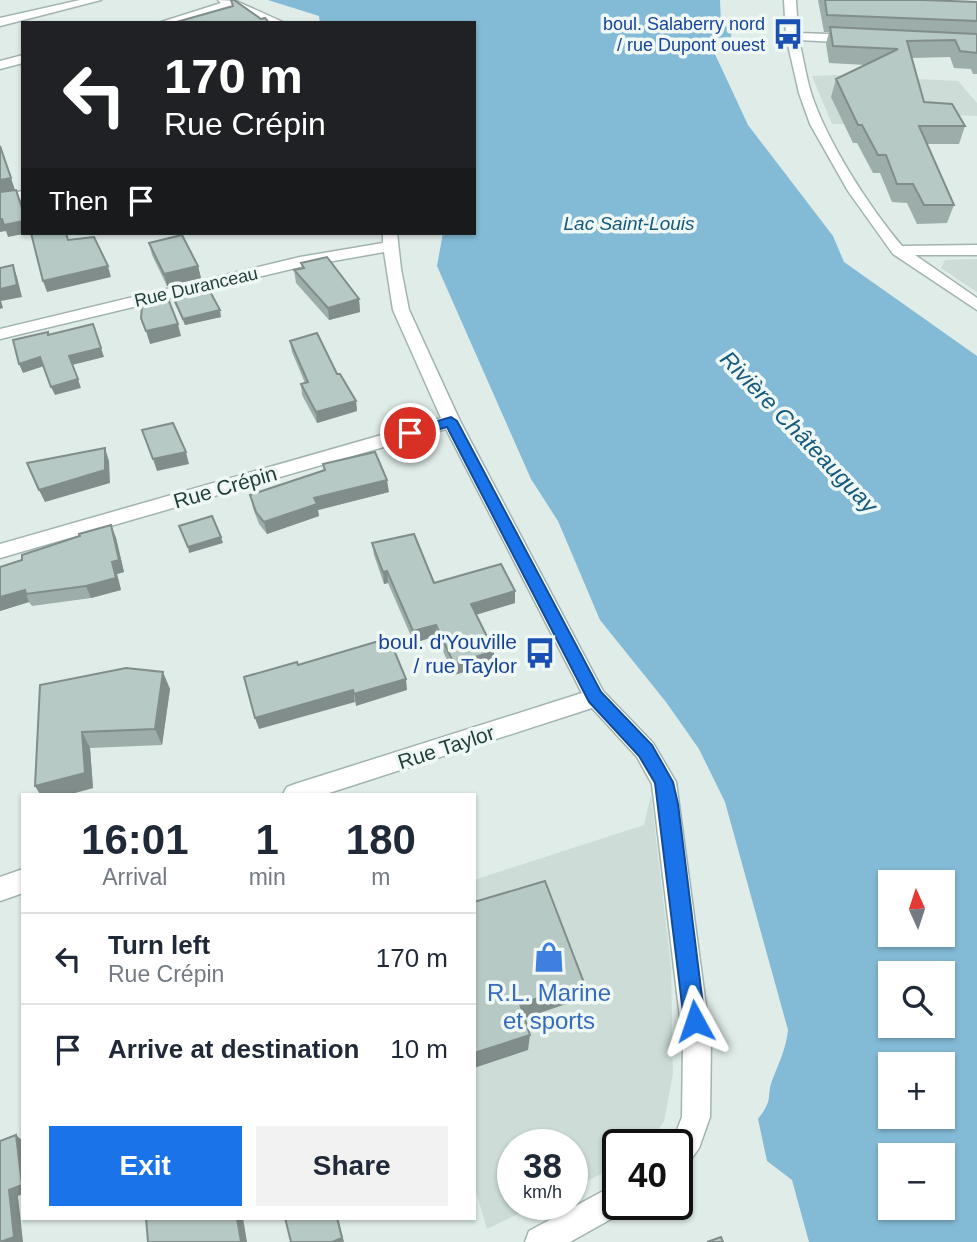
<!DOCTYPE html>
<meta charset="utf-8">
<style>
body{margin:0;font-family:Helvetica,sans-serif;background:#f2f2f3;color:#1f2937;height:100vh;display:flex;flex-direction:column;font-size:26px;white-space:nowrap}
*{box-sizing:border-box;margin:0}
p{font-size:23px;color:#747a83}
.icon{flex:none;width:38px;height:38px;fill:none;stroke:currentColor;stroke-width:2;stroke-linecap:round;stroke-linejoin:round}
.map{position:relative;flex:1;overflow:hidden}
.details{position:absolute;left:21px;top:793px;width:455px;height:427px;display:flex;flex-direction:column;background:#fff;border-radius:0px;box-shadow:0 2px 5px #0004}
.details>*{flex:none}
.guide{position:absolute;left:21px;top:21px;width:455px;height:214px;border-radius:0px;box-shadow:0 2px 5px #0004;background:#202124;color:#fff;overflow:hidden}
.needle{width:46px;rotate:357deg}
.controls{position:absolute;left:878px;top:870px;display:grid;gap:14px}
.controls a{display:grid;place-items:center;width:77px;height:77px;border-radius:0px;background:#fff;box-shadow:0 2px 5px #0004;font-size:35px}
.speed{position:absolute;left:497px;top:1129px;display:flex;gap:14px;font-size:35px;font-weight:700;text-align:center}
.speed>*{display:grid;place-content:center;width:91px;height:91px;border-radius:50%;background:#fff;box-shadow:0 2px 5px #0004;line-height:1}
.speed small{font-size:18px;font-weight:400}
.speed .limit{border:4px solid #111;border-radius:10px;background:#fff;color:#111}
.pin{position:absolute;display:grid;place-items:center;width:60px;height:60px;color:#fff;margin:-30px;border:4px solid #fff;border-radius:50%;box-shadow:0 2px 7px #0007}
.me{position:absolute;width:77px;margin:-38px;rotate:355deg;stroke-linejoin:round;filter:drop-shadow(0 0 5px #0008)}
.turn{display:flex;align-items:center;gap:24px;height:147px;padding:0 28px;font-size:32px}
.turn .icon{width:91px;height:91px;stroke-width:2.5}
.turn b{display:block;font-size:49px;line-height:60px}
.then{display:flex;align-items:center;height:66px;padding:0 28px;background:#0003;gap:14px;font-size:26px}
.eta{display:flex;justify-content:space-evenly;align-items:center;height:119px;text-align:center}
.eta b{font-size:42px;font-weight:700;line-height:49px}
.button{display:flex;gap:14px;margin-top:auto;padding:14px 28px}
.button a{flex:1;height:80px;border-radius:0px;background:#1a73e8;color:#fff;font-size:28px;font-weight:700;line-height:80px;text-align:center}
.button a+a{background:#f2f2f3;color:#1f2937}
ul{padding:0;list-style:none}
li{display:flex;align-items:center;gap:21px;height:91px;padding:0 28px;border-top:2px solid #e0e1e3}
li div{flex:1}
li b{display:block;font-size:26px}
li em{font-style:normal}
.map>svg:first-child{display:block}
.built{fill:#cddcd7}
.water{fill:#83bad5;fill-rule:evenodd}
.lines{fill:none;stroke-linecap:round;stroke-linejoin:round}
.minor-casing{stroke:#a2b4b0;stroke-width:3}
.minor{fill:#fff;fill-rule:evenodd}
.wall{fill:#9dada9}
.shaded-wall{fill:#808d8a}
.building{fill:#b7c9c5;stroke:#808d8a;stroke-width:2}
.route{fill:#1a73e8;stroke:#114b97;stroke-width:2}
.labels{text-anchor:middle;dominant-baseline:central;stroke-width:7;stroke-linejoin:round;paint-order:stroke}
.far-transit-label{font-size:18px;fill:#164399;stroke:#f0f8f5;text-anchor:end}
.far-street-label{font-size:18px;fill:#1f3d3a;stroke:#f0f8f5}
.far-water-label{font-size:19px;font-style:italic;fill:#155a7d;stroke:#f0f8f5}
.street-label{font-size:21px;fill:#1f3d3a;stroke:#f0f8f5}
.transit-label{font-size:21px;fill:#164399;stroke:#f0f8f5;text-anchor:end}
.water-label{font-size:23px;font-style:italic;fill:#155a7d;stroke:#f0f8f5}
.near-shop-label{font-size:24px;fill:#366cbe;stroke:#f0f8f5}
</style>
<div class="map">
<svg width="977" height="1242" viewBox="0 0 977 1242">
<rect width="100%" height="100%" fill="#dfece8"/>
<path class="built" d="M834 75 958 81 977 103V116L921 114 912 123 832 124 812 76Z
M977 259V292L941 268 945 260Z
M651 795 671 967 673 1074 664 1121 649 1144H618V1166L572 1188V1144H513V1204H539L487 1229 474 1185V880L644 825Z"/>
<path class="water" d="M268 0H720L721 25 732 28 731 37 712 38 714 52 748 125 833 236 844 262 977 356V1242H809L792 1180 767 1161 758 1119C775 1097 765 1099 773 1078 780 1061 786 1048 788 1030L725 802 699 749 666 702 600 620 558 521 531 479 437 266 443 233H474V23H320L319 16ZM891 882H943V934H891ZM891 973H943V1026H891ZM891 1064H943V1116H891ZM891 1155H943V1208H891Z"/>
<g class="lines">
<defs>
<path id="minor" d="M80 0H101L0 26V18Z
M218 0 236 1 285 23H268L231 7 177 23H158L221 3Z
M784 0H796L798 33 856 35 862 39 856 43 799 40C803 57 806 76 811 93 827 142 869 207 902 246L977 245V255H915L977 298V310L893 254 848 191 810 124 799 93 786 36Z
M23 55V63L0 69V61Z
M23 191V199L0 203V195Z
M383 233H397L401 269 409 310 460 421 603 691 653 743 676 782 711 1043 710 1117 699 1148 687 1165 677 1170V1144H667L677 1130 682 1117 683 1043 652 784 637 757 592 708 326 794H283L287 787 295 784 582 693 446 429 0 558V544L441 418 393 310 384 252 300 267 0 339V329L300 257 383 243Z
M23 869V893L0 901V877Z
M618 1183V1204H630L629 1209 570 1242H525L529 1231Z"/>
</defs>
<use href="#minor" class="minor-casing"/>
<use href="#minor" class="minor"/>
</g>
<path class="wall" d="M818 0H924L977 2V74H973L971 69 954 68 950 57 912 58 924 102 965 126 959 144H927L954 205 947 223 917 224 907 203 892 202 880 173H873L857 143H853L831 97 836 79 866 65 829 63 826 44 829 32H824Z
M149 243 198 266 201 278 167 286 152 255Z
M301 263 359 299 360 312 329 320 296 283 294 270 302 269Z
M172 294 221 317 185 325 173 300Z
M290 341 337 374 356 401 357 411 317 423 302 395 301 384 305 383 292 352Z
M323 464 389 492 318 510 319 516 267 534 259 524 253 508 250 495 324 471Z
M111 525 116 538 124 572 117 574 121 590 91 598 32 606 29 602 0 611 22 560Z
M372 543 434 583 515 591V603L476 615 494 651V663L454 675 436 636 414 643 388 583 384 584 374 555Z
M126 668 170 689 162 745 90 748 93 788 71 794H40L35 786Z"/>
<path class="shaded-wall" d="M11 178 15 190 0 193V180Z
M0 219 23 221V233H28L8 237 6 231 0 232Z
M13 265 17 277 22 297 1 301 3 308 0 309V289Z
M108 266 111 277 47 292 43 281Z
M198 266 201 278 167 286 164 274Z
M359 299 360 312 329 320 328 308Z
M220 310 221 317 185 325 183 319Z
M178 324 181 336 150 344 146 331Z
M101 348 104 357 72 365 69 356Z
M40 357 44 366 23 373 19 364Z
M78 379 81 388 55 395 51 387Z
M356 401 357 411 317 423 316 412Z
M105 448 109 461 110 483 45 502 39 490Z
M186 452 189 464 157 471 153 459Z
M387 480 389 492 318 510 319 516 267 534 264 522 314 498Z
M111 525 116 538 124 572 117 574 121 590 91 598 86 586 112 562Z
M221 537 223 543 189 553 188 547Z
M387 571 388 583 384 584 383 572Z
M25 590 26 594 29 602 0 611V597Z
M515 591V603L471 616V604Z
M436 625V636L414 643 413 631Z
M494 651V663L454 675V664Z
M163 672 170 689 162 745 155 729Z
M406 679 407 690 356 706 354 694Z
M353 690 355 702 259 729 255 718Z
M82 732 90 748 93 788 71 794H40L35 786Z
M584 983 581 999 519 1020 520 1004Z
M530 1035 528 1050 474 1068V1053Z
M16 1135 23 1141V1194L18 1196 23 1242H1Z
M237 1218H243L247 1242H241Z
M337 1218H338L344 1242H332Z"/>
<path class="building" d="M231 0H234L261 19 265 18 269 23H173L233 6Z
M825 0H924L977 2V21L827 15Z
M830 27 977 34V53L960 51 955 40 907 41 924 102 952 104 965 126H919L954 205H924L913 184H897L886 155H878L862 125H858L836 79 898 49 833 46Z
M0 146 11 178 0 180Z
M16 190 23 211V221L4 225 2 219H0V192Z
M31 233H66L68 240 94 237 108 266 43 281Z
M182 235 198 266 164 274 149 243Z
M327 257 359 299 328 308 294 270 304 268 301 263Z
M13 265 17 285 0 289V268Z
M207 286 220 310 183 319 172 294Z
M169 301 178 324 146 331 141 318 142 307Z
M93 324 101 348 69 356 78 379 51 387 40 357 19 364 13 340 48 332V335Z
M317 333 337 374H340L356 401 316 412 301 384 308 382 290 341Z
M173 423 186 452 153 459 142 430Z
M105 448V470L39 490 27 463Z
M375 452 387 480 314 498 317 504 264 522 256 512 250 495 325 470 323 464Z
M212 516 221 537 188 547 179 526Z
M111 525 119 560 112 562 116 578 86 586 26 594 25 590 0 597V567L22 560V555L80 536 79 534Z
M414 534 434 583 501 564 515 591 471 604 494 651 454 664 436 625 413 631 387 571 383 572 372 543Z
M389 638 406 679 354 694 353 690 255 718 244 677 297 662 298 665Z
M126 668 163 672 155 729 82 732 85 773 35 786 40 685Z
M545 881 584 983 520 1004 530 1035 474 1053V902Z
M16 1135 22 1185 9 1190 14 1237 0 1242V1141Z
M146 1218H237L241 1242H148Z
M285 1218H337L342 1238 332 1242H291Z
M721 1237 723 1242H707Z"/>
<path class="route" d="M451 417 457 421 601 692 652 745 673 782 678 804 705 1021 702 1028 695 1031 687 1028 684 1021 655 783 639 756 589 702 447 427 410 438 404 433 406 430Z"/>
<defs>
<symbol id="bus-bare" viewBox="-9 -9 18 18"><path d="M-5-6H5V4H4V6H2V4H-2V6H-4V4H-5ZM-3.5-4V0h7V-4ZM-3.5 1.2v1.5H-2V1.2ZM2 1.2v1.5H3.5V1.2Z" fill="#1a4fb4" stroke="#f0f8f5" stroke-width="2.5" paint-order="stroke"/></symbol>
<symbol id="shop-bare" viewBox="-9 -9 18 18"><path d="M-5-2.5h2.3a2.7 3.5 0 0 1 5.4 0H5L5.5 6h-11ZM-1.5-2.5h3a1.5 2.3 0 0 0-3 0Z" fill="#3f7fe0" stroke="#f0f8f5" stroke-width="2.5" paint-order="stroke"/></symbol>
</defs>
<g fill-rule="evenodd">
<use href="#bus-bare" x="766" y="12" width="44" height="44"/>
<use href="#bus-bare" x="518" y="631" width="44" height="44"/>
<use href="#shop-bare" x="527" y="935" width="44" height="44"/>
</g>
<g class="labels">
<g class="far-transit-label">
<text x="765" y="24">boul. Salaberry nord<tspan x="765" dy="21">/ rue Dupont ouest</tspan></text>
</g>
<g class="far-street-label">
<text transform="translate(196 287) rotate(-13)">Rue Duranceau</text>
</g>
<g class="far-water-label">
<text x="629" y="223">Lac Saint-Louis</text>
</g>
<g class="street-label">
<text transform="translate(225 487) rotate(-16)">Rue Crépin</text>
<text transform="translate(446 747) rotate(-18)">Rue Taylor</text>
</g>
<g class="transit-label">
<text x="517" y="641">boul. d'Youville<tspan x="517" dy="24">/ rue Taylor</tspan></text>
</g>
<g class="water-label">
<text transform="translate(799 432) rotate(46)">Rivière Châteauguay</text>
</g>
<g class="near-shop-label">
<text x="549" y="992">R.L. Marine<tspan x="549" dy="28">et sports</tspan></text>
</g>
</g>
</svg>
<div class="controls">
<a><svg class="needle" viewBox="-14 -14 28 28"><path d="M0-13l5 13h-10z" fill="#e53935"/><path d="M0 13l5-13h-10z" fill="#747a83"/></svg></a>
<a><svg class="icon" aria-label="search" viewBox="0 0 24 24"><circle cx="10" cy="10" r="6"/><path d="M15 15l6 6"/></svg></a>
<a>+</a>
<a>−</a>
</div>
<div class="speed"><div>38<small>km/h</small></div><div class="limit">40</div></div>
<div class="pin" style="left:410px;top:433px;background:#d93025"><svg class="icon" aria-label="arrive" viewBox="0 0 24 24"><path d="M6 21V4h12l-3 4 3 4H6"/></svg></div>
<svg class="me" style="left:695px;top:1021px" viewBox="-20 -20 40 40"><path d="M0-17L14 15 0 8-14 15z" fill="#1a73e8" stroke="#fff" stroke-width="4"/></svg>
<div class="guide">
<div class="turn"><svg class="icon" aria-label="left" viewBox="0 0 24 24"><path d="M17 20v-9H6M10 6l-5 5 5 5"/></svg><div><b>170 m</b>Rue Crépin</div></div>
<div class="then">Then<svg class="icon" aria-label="arrive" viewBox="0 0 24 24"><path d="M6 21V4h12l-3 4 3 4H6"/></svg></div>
</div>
<section class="details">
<div class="eta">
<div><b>16:01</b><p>Arrival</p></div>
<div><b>1</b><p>min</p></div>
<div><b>180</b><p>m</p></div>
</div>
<ul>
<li><svg class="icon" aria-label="left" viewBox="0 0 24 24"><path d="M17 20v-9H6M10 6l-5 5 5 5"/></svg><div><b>Turn left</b><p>Rue Crépin</p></div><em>170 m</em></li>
<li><svg class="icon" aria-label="arrive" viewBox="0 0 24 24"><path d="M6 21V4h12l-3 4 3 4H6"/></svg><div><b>Arrive at destination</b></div><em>10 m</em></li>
</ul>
<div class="button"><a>Exit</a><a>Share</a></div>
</section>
</div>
